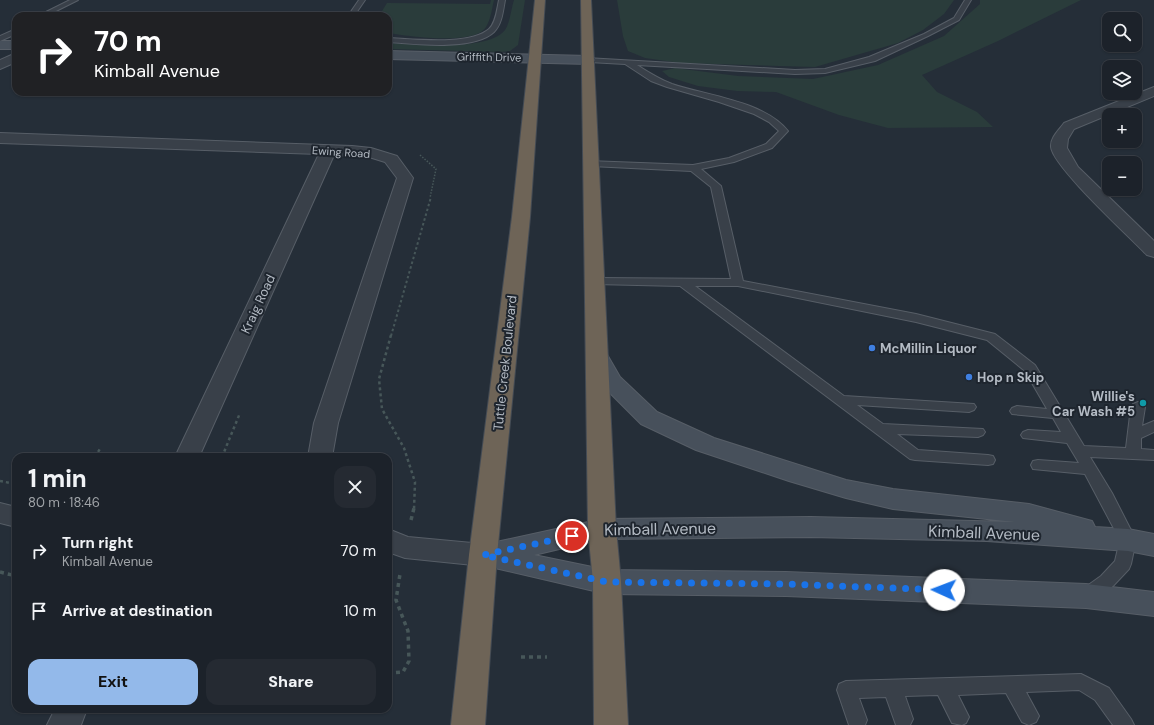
<!DOCTYPE html>
<meta charset="utf-8">
<style>
body{margin:0;font-family:"DM Sans",sans-serif;background:#252a32;color:#f1f3f6;height:100vh;display:flex;flex-direction:column;font-size:15px;white-space:nowrap}
*{box-sizing:border-box;margin:0}
p{font-size:13px;color:#a0a4a8}
.icon{flex:none;width:22px;height:22px;fill:none;stroke:currentColor;stroke-width:2;stroke-linecap:round;stroke-linejoin:round}
.map{position:relative;flex:1;overflow:hidden}
.panel{position:absolute;left:12px;top:453px;width:380px;height:260px;display:flex;flex-direction:column;background:#1c222a;border-radius:12px;box-shadow:0 1px 3px #0004,0 0 0 1px #3a3f47}
.panel>*{flex:none}
.banner{position:absolute;left:12px;top:12px;width:380px;height:84px;border-radius:12px;box-shadow:0 1px 3px #0004,0 0 0 1px #3a3f47;background:#202124;color:#fff;overflow:hidden}
.buttons{position:absolute;left:1102px;top:12px;display:grid;gap:8px}
.buttons a{display:grid;place-items:center;width:40px;height:40px;border-radius:8px;background:#1c222a;box-shadow:0 1px 3px #0004,0 0 0 1px #3a3f47;font-size:20px}
.pin{position:absolute;display:grid;place-items:center;width:34px;height:34px;color:#fff;margin:-17px;border:2px solid #fff;border-radius:50%;box-shadow:0 1px 4px #0007}
.me{position:absolute;width:44px;margin:-22px;rotate:272deg;stroke-linejoin:round;filter:drop-shadow(0 0 3px #0008)}
.turn{display:flex;align-items:center;gap:14px;height:84px;padding:0 16px;font-size:18px}
.turn .icon{width:52px;height:52px;stroke-width:2.5}
.turn b{display:block;font-size:28px;line-height:34px}
.round{display:grid;place-items:center;flex:none;width:42px;height:42px;border-radius:12px;background:#252a32}
.headline{display:flex;align-items:center;justify-content:space-between;height:68px;padding:0 16px}
h1{font-size:24px;font-weight:800;line-height:30px}
.cta{display:flex;gap:8px;margin-top:auto;padding:8px 16px}
.cta a{flex:1;height:46px;border-radius:12px;background:#93b9ea;color:#111;font-size:16px;font-weight:800;line-height:46px;text-align:center}
.cta a+a{background:#252a32;color:#f1f3f6}
ul{padding:0;list-style:none}
li{display:flex;align-items:center;gap:12px;height:60px;padding:0 16px}
li div{flex:1}
li b{display:block;font-size:15px}
li em{font-style:normal}
.map>svg:first-child{display:block}
.green{fill:#2a3c3b}
.lines{fill:none;stroke-linecap:round;stroke-linejoin:round}
.lane-casing{stroke:#575e67;stroke-width:2}
.street-casing{stroke:#575e67;stroke-width:2}
.secondary-casing{stroke:#575e67;stroke-width:2}
.highway-casing{stroke:#444b54;stroke-width:2}
.path-far3{stroke:#475759;stroke-width:1.5;stroke-dasharray:1.5 1.5;stroke-linecap:butt}
.path-far2{stroke:#475759;stroke-width:2;stroke-dasharray:2.5 2.5;stroke-linecap:butt}
.path-far1{stroke:#475759;stroke-width:2.5;stroke-dasharray:3 3;stroke-linecap:butt}
.path{stroke:#475759;stroke-width:3.5;stroke-dasharray:4 4;stroke-linecap:butt}
.lane{fill:#394049;fill-rule:evenodd}
.street{fill:#394049;fill-rule:evenodd}
.secondary{fill:#47505b;fill-rule:evenodd}
.highway{fill:#6e6457;fill-rule:evenodd}
.route{stroke:#1a73e8;stroke-width:7;stroke-dasharray:0 12.6}
.shop-dot{fill:#3f7fe0;stroke:#1e252e;stroke-width:1.5}
.culture-dot{fill:#0f9aa8;stroke:#1e252e;stroke-width:1.5}
.labels{text-anchor:middle;dominant-baseline:central;stroke-width:4;stroke-linejoin:round;paint-order:stroke}
.far-street-label{font-size:11px;fill:#b4bbc4;stroke:#1e252e}
.street-label{font-size:13px;fill:#b4bbc4;stroke:#1e252e}
.poi-label{font-size:13px;font-weight:bold;fill:#b4bbc4;stroke:#1e252e;text-anchor:start}
.near-street-label{font-size:16px;fill:#b4bbc4;stroke:#1e252e}
</style>
<div class="map">
<svg width="1154" height="725" viewBox="0 0 1154 725">
<rect width="100%" height="100%" fill="#252e38"/>
<path class="green" d="M491 0H494C492 8 491 19 486 27 475 46 407 36 388 33V16H379L387 3 490 4Z
M514 0H525L518 45 510 51 501 52 388 49V43C414 44 488 52 505 30 510 23 511 9 514 0Z
M617 0H954L944 14 923 30 898 43 815 67 680 63 645 58 628 51 623 36Z
M980 0H1081L998 41 922 75 937 92 977 112 993 127 888 128 839 115 776 92 737 91 698 86 669 77 662 71 675 68 738 76 813 79 878 65 944 36 980 4Z"/>
<g class="lines">
<defs>
<path id="lane" d="M70 0H78L46 16H38Z
M359 0H365L354 16H348Z
M499 0H505C503 11 502 24 494 32 474 51 414 44 388 42V38C413 39 470 46 489 29 496 23 497 9 499 0Z
M965 0H971L959 20 928 36 875 61 825 73 795 74 637 65C648 72 659 79 672 84 708 96 764 101 788 131L772 148 734 162 701 169 721 186 743 281 916 314 995 334 1035 365 1084 446 1126 448 1131 407 1133 404 1138 402 1143 404 1145 407 1142 426 1154 421V432L1141 438V449L1154 450V460L1090 457 1112 493 1136 540 1131 564 1129 569 1113 586 1092 601 1086 603 1080 601 1077 596 1080 591 1101 576 1115 561 1120 540 1085 474 1033 469 1031 465 1033 461 1038 460 1079 463 1067 443 1023 438 1021 435 1023 432 1028 430 1061 432 1053 418 1012 414 1010 411 1012 408 1017 406 1047 409 1025 371 987 340 916 322 738 286H695L844 396 974 404 976 407 974 410 969 412 857 405 883 424 983 429 985 432 983 435 978 437 897 434 918 450 988 455 993 456 995 460 993 464 988 465 915 460 910 459 680 286 595 284 591 283 589 281 591 279 595 278 731 279 711 187 691 171 591 166 588 165 586 163 588 161 693 165 729 158 766 144 779 131 769 122 754 114 719 102 667 87 651 81 625 64 589 62 585 60 586 58 795 70 825 69 869 57 924 34 954 18Z
M16 29V34L0 41V36Z
M1081 674 1109 688 1131 719 1134 725H1113L1095 700 1079 690 1026 692 1039 716 1036 722 1029 725 1022 722 1006 693 958 695 969 717 966 723 962 725 952 723 938 695 905 696 913 719 910 725H896L886 697 859 698 867 720 865 725H849L837 690 839 684 846 681Z"/>
<path id="street" d="M16 53V62L0 69V60Z
M1154 87V96L1074 129 1068 139 1067 148 1078 167 1154 241V257L1147 255C1130 237 1053 167 1051 147 1050 138 1059 130 1064 123Z
M0 133 352 146 371 148 397 156 413 178 338 423 332 457H308L314 423 397 178 385 162 369 157 334 155 199 457H175L319 154 0 143Z
M0 503 16 507V527L0 523Z
M388 529 408 537 483 544 493 547 497 555 493 563 483 566 405 558 388 552Z
M55 709H87L81 725H47Z"/>
<path id="secondary" d="M0 41H16V49H0Z
M388 51 589 56 593 57 595 60 593 63 589 64 388 59Z
M597 349 605 351 620 377 657 412 714 438 846 480 893 489 1029 504 1092 521 1095 527 1128 529 1154 534V556L1128 551 987 541 811 537 602 539 534 555 607 570 786 572 1086 584 1154 592V616L1086 608 786 596 607 594 473 563 469 555 473 547 602 519 811 517 1015 522 893 509 846 498 789 481 696 450 641 424 603 386 586 356 589 351Z"/>
<path id="highway" d="M535 0H545L530 217 497 555 485 725H451L469 555 512 217Z
M581 0H591L616 529 621 582 628 725H594L593 582 588 529Z"/>
</defs>
<use href="#lane" class="lane-casing"/>
<use href="#street" class="street-casing"/>
<use href="#secondary" class="secondary-casing"/>
<use href="#highway" class="highway-casing"/>
<path class="path-far3" d="M420 155 436 169 430 198"/>
<path class="path-far2" d="M391 336 431 197"/>
<path class="path-far1" d="M391 335 379 379 382 409 404 448 415 482 414 509
M95 457 101 447
M222 457 240 413
M0 481 16 484"/>
<path class="path" d="M411 520 414 508
M0 572 16 576
M521 657H547
M388 673 403 672 409 661 408 631 396 600 400 574"/>
<use href="#lane" class="lane"/>
<use href="#street" class="street"/>
<use href="#secondary" class="secondary"/>
<use href="#highway" class="highway"/>
</g>
<g class="lines">
<path class="route" d="M572 536 483 555 607 582 786 584 944 590"/>
</g>
<g class="shop-dot">
<circle cx="872" cy="348" r="4"/>
<circle cx="969" cy="377" r="4"/>
</g>
<circle class="culture-dot" cx="1143" cy="403" r="4"/>
<g class="labels">
<g class="far-street-label">
<text transform="translate(489 57) rotate(1)">Griffith Drive</text>
<text transform="translate(341 152) rotate(4)">Ewing Road</text>
</g>
<g class="street-label">
<text transform="translate(258 304) rotate(-65)">Kraig Road</text>
<text transform="translate(505 363) rotate(-84)">Tuttle Creek Boulevard</text>
</g>
<g class="poi-label">
<text x="880" y="348">McMillin Liquor</text>
<text x="977" y="377">Hop n Skip</text>
<text x="1135" y="396" text-anchor="end">Willie's<tspan x="1135" dy="15">Car Wash #5</tspan></text>
</g>
<g class="near-street-label">
<text transform="translate(660 529) rotate(-1)">Kimball Avenue</text>
<text transform="translate(984 533) rotate(2)">Kimball Avenue</text>
</g>
</g>
</svg>
<div class="buttons">
<a><svg class="icon" aria-label="search" viewBox="0 0 24 24"><circle cx="10" cy="10" r="6"/><path d="M15 15l6 6"/></svg></a>
<a><svg class="icon" aria-label="layers" viewBox="0 0 24 24"><path d="M12 4l9 5-9 5-9-5zM3 14l9 5 9-5"/></svg></a>
<a>+</a>
<a>−</a>
</div>
<div class="pin" style="left:572px;top:536px;background:#d93025"><svg class="icon" aria-label="arrive" viewBox="0 0 24 24"><path d="M6 21V4h12l-3 4 3 4H6"/></svg></div>
<svg class="me" style="left:944px;top:590px" viewBox="-20 -20 40 40"><circle r="19" fill="#fff"/><path d="M0-13L10 11 0 6-10 11z" fill="#1a73e8"/></svg>
<div class="banner">
<div class="turn"><svg class="icon" aria-label="right" viewBox="0 0 24 24"><path d="M7 20v-9h11M14 6l5 5-5 5"/></svg><div><b>70 m</b>Kimball Avenue</div></div>
</div>
<section class="panel">
<div class="headline"><div><h1>1 min</h1><p>80 m · 18:46</p></div><a class="round"><svg class="icon" aria-label="close" viewBox="0 0 24 24"><path d="M6 6l12 12M18 6L6 18"/></svg></a></div>
<ul>
<li><svg class="icon" aria-label="right" viewBox="0 0 24 24"><path d="M7 20v-9h11M14 6l5 5-5 5"/></svg><div><b>Turn right</b><p>Kimball Avenue</p></div><em>70 m</em></li>
<li><svg class="icon" aria-label="arrive" viewBox="0 0 24 24"><path d="M6 21V4h12l-3 4 3 4H6"/></svg><div><b>Arrive at destination</b></div><em>10 m</em></li>
</ul>
<div class="cta"><a>Exit</a><a>Share</a></div>
</section>
</div>
